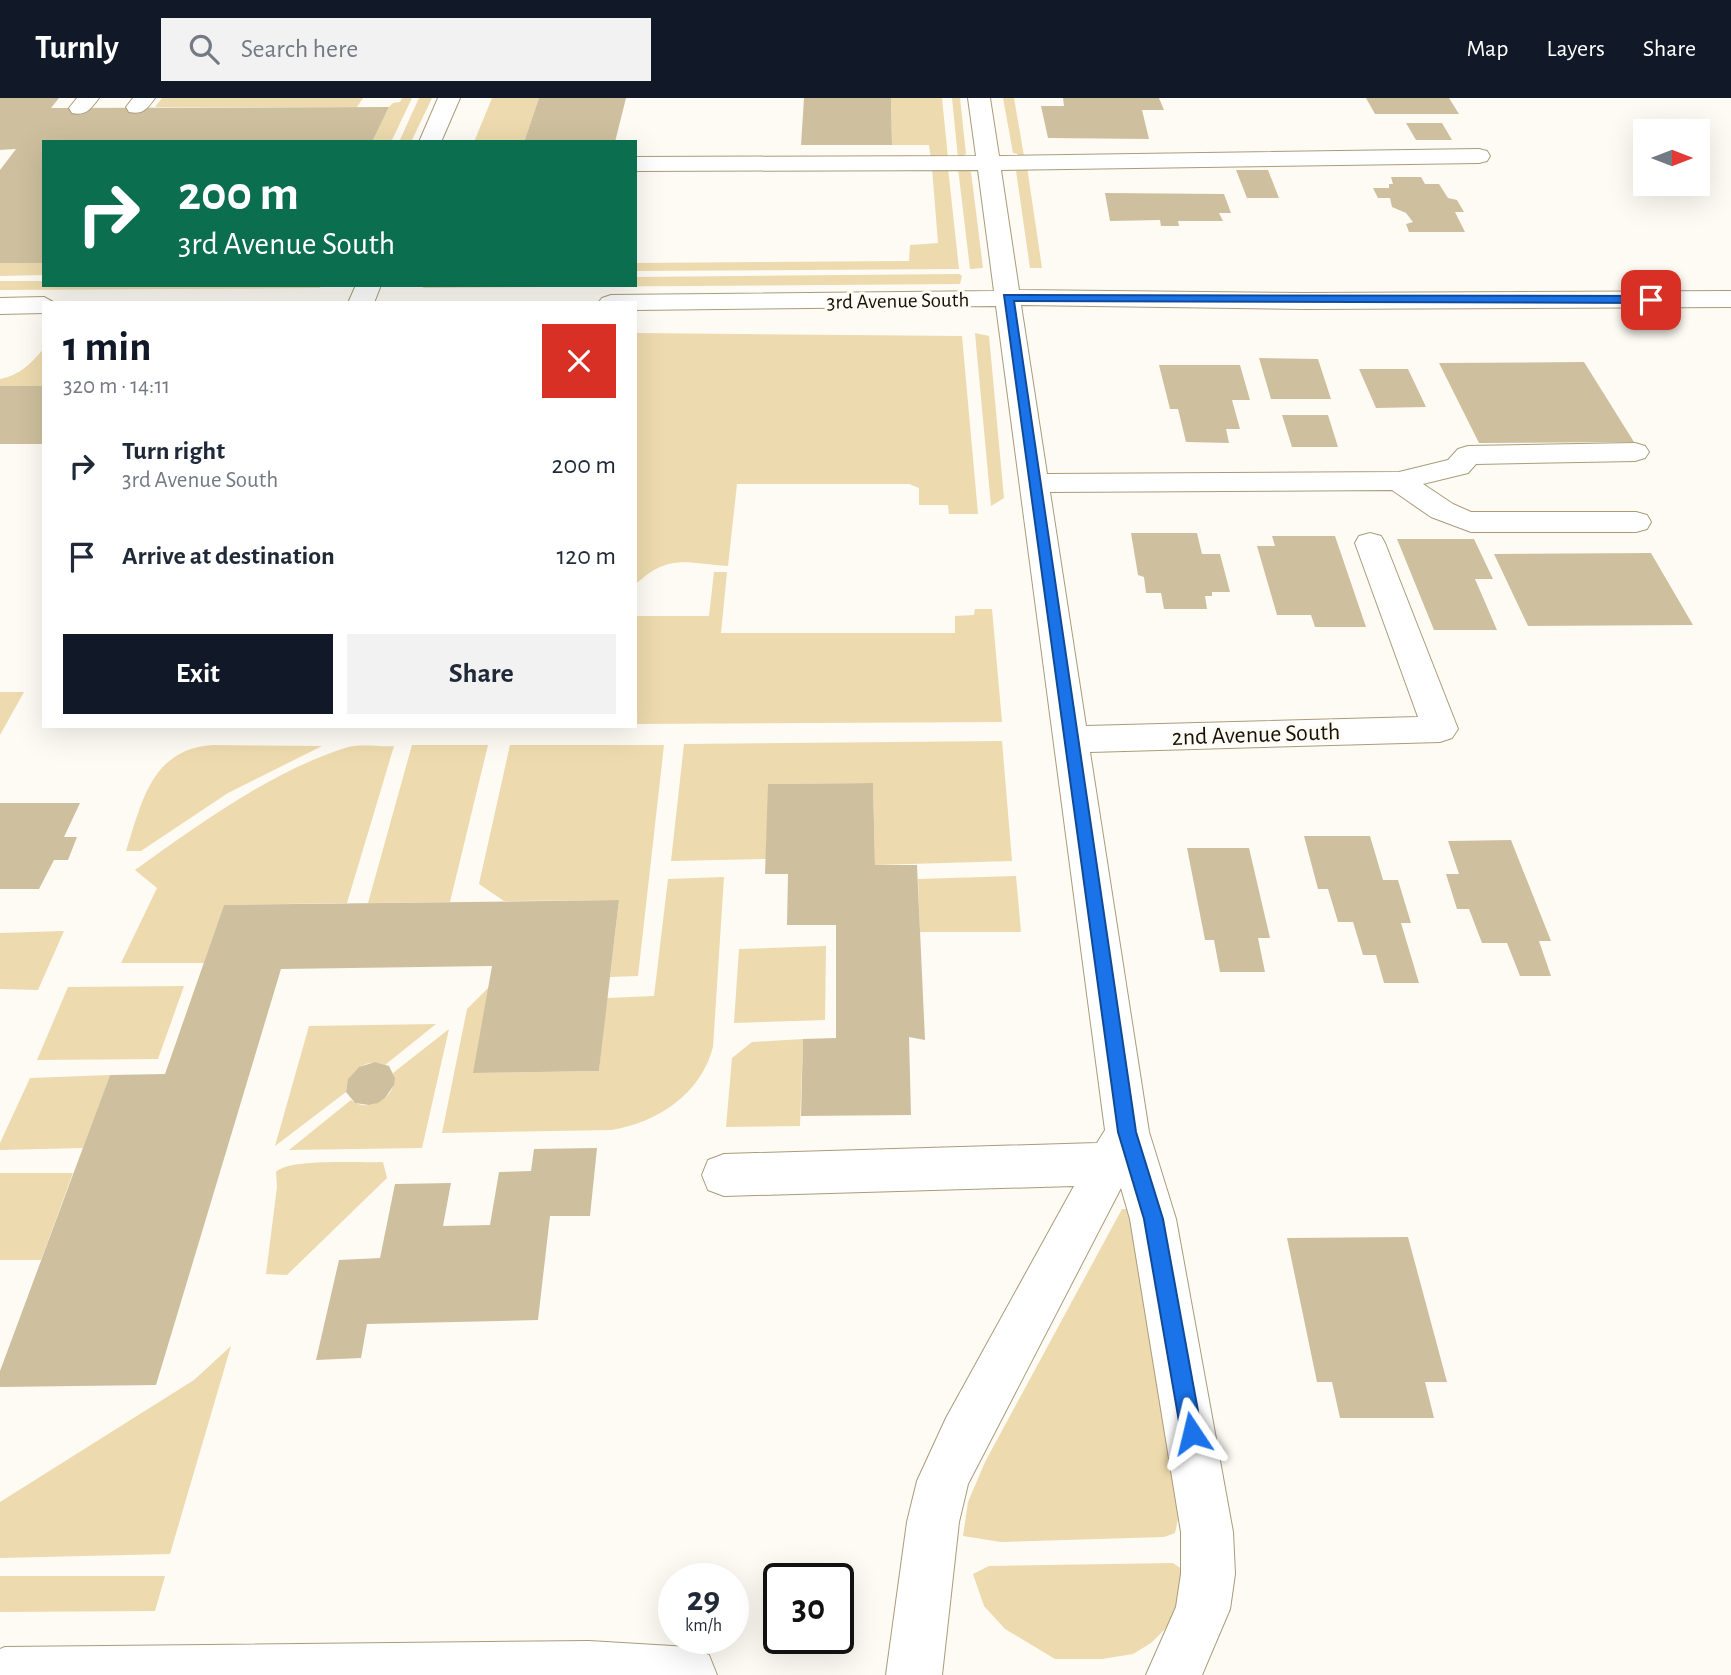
<!DOCTYPE html>
<meta charset="utf-8">
<style>
body{margin:0;font-family:"Alegreya Sans",sans-serif;background:#f2f2f3;color:#1f2937;height:100vh;display:flex;flex-direction:column;font-size:26px;white-space:nowrap}
*{box-sizing:border-box;margin:0}
p{font-size:23px;color:#747a83}
.icon{flex:none;width:38px;height:38px;fill:none;stroke:currentColor;stroke-width:2;stroke-linecap:round;stroke-linejoin:round}
.map{position:relative;flex:1;overflow:hidden}
.side{position:absolute;left:42px;top:203px;width:595px;height:427px;display:flex;flex-direction:column;background:#fff;border-radius:0px;box-shadow:0 7px 28px #0002}
.side>*{flex:none}
.banner{position:absolute;left:42px;top:42px;width:595px;height:147px;border-radius:0px;box-shadow:0 7px 28px #0002;background:#0b6e4f;color:#fff;overflow:hidden}
.needle{width:46px;rotate:90deg}
.tools{position:absolute;left:1633px;top:21px;display:grid;gap:14px}
.tools a{display:grid;place-items:center;width:77px;height:77px;border-radius:0px;background:#fff;box-shadow:0 7px 28px #0002;font-size:35px}
.speed{position:absolute;left:658px;top:1465px;display:flex;gap:14px;font-size:35px;font-weight:700;text-align:center}
.speed>*{display:grid;place-content:center;width:91px;height:91px;border-radius:50%;background:#fff;box-shadow:0 7px 28px #0002;line-height:1}
.speed small{font-size:18px;font-weight:400}
.speed .limit{border:4px solid #111;border-radius:10px;background:#fff;color:#111}
.pin{position:absolute;display:grid;place-items:center;width:60px;height:60px;color:#fff;margin:-30px;border-radius:14px;box-shadow:0 4px 10px #0006}
.me{position:absolute;width:77px;margin:-38px;rotate:350deg;stroke-linejoin:round;filter:drop-shadow(0 0 5px #0008)}
.turn{display:flex;align-items:center;gap:24px;height:147px;padding:0 21px;font-size:32px}
.turn .icon{width:91px;height:91px;stroke-width:2.5}
.turn b{display:block;font-size:49px;line-height:60px}
.round{display:grid;place-items:center;flex:none;width:74px;height:74px;border-radius:0px;background:#f2f2f3}
.summary{display:flex;align-items:center;justify-content:space-between;height:119px;padding:0 21px}
h1{font-size:42px;font-weight:600;line-height:52px;color:#111827}
.cta{display:flex;gap:14px;margin-top:auto;padding:14px 21px}
.cta a{flex:1;height:80px;border-radius:0px;background:#111827;color:#fff;font-size:28px;font-weight:600;line-height:80px;text-align:center}
.cta a+a{background:#f2f2f3;color:#1f2937}
ul{padding:0;list-style:none}
li{display:flex;align-items:center;gap:21px;height:91px;padding:0 21px}
li div{flex:1}
li b{display:block;font-size:26px}
li em{font-style:normal}
header{display:flex;align-items:center;gap:42px;box-sizing:border-box;height:98px;padding:0 35px;background:#111827;color:#fff}
header strong{font-size:33px}
nav{display:flex;gap:38px;margin-inline-start:auto;font-size:24px}
.search{width:490px;height:63px;background:#f2f2f3;display:flex;align-items:center;gap:18px;box-sizing:border-box;padding:0 24px;border-radius:0px;color:#747a83;font-size:26px}
.map>svg:first-child{display:block}
.green{fill:#eddaae}
.building{fill:#cec09e}
.lines{fill:none;stroke-linecap:round;stroke-linejoin:round}
.minor-casing{stroke:#aa9c7b;stroke-width:2}
.minor{fill:#fff;fill-rule:evenodd}
.route{fill:#1a73e8;stroke:#114b97;stroke-width:2}
.labels{text-anchor:middle;dominant-baseline:central;stroke-width:6;stroke-linejoin:round;paint-order:stroke}
.far-street-label{font-size:21px;fill:#171106;stroke:#fefbf4}
.street-label{font-size:24px;fill:#171106;stroke:#fefbf4}
</style>
<header>
<strong>Turnly</strong>
<div class="search"><svg class="icon" aria-label="search" viewBox="0 0 24 24"><circle cx="10" cy="10" r="6"/><path d="M15 15l6 6"/></svg>Search here</div>
<nav><a>Map</a><a>Layers</a><a>Share</a></nav>
</header>
<div class="map">
<svg width="1731" height="1577" viewBox="0 0 1731 1577">
<rect width="100%" height="100%" fill="#fefbf4"/>
<path class="green" d="M162 0H363L357 9H155Z
M402 0H412L391 44H372L389 9 393 5 400 4Z
M419 0H432L411 44H399Z
M492 0H539L524 44H474Z
M891 0H942L948 60 931 61 929 47H892Z
M952 0H960L966 56 958 60Z
M1003 0H1014L1024 58 1013 55Z
M1027 69 1042 170H1030L1016 73Z
M932 70H948L959 171 635 173V165L909 163 910 147 938 145Z
M958 70 971 74 983 170 970 171Z
M0 165H44V177L0 178Z
M959 176 962 178 960 186 423 190 424 187H635V179Z
M0 183H44V187H322L320 190 0 192Z
M635 235 962 238 978 416H949L948 407H919V390L909 386H737L728 468C686 465 668 455 635 487Z
M975 235 989 238 1004 400 991 408Z
M44 250V288H0V281C20 277 31 266 44 250Z
M714 474H727L721 535H955V518L974 517 975 511H992L1002 624 635 626V518H709Z
M0 594H24L0 637Z
M1002 643 1012 763 875 767 873 685 769 686 766 761 671 763 684 646Z
M213 647 322 648 228 695 141 753H126C142 704 151 651 213 647Z
M412 647H488L450 804 368 805Z
M510 647H664L638 878 610 879 619 802 504 803 479 786Z
M394 648 347 805 224 807 204 865H121L157 790 135 772C200 726 268 675 345 650 359 645 379 649 394 648Z
M1016 778 1021 834H920L918 781Z
M724 779 713 949C701 996 657 1025 611 1032L442 1035 467 911 489 889 474 975 599 973 607 900 654 898 668 781Z
M64 833 38 892 0 891V835Z
M826 848 825 922 734 925 739 851Z
M184 888 158 961 37 962 68 889Z
M436 926 385 967C365 959 348 974 346 994L275 1048 309 928Z
M449 931 422 1050 289 1052 351 1002C370 1017 400 997 393 975Z
M803 941 800 1028 726 1029 732 960 752 944Z
M110 977 83 1050 0 1052V1045L30 980Z
M383 1064 387 1080 287 1177 266 1176 277 1089 276 1074C288 1060 362 1065 383 1064Z
M0 1075H73L41 1162H0Z
M1122 1111H1129L1182 1402 1175 1435 1164 1439 1001 1444 963 1438 968 1404 985 1364Z
M231 1248 170 1456 0 1460V1404L194 1282Z
M1173 1465 1183 1472 1179 1504 1168 1528 1151 1545 1133 1556 1102 1561H1055L1005 1531 984 1508 973 1476 989 1468Z
M0 1478H165L155 1513 0 1514Z"/>
<path class="building" d="M0 0H59L51 10 389 9 372 44H44V165H0V72L16 51 0 52Z
M539 0H626L615 44H524Z
M804 0H891L892 47H801Z
M1063 0H1159L1164 12H1142L1149 41 1048 40 1041 8H1064Z
M1366 0H1449L1459 16H1375Z
M1406 25H1442L1452 42H1416Z
M1236 72H1268L1279 100H1247Z
M1391 79H1421L1425 86H1439L1448 100 1457 102 1464 114H1455L1465 134H1409L1406 126 1413 124 1406 115 1392 109 1390 100H1378L1373 90H1389V86H1393Z
M1105 95 1224 96 1231 115H1219L1223 123H1178L1179 128H1161L1160 122 1110 123Z
M1259 260 1318 261 1331 301H1271Z
M1584 264 1634 344 1479 345 1439 265Z
M1159 267H1240L1250 302H1232L1240 331H1226L1229 345 1186 344 1178 311H1170Z
M1359 271H1408L1426 309 1376 310Z
M0 288H44V346H0Z
M1282 317H1328L1338 349H1292Z
M1131 435H1197L1202 456H1220L1230 494H1212V498H1205L1207 511H1164L1161 495H1146L1144 479 1138 477Z
M1272 438H1335L1366 529H1315L1311 517H1277L1257 448H1275Z
M1397 441H1474L1493 481H1475L1497 532H1434Z
M1651 455 1693 527 1528 528 1494 456Z
M873 685 875 767H917L925 942 909 939 911 1017 801 1018 803 941 836 940V827H787L788 776H765L768 686Z
M0 705H80L64 739H77L68 762H54L39 791H0Z
M1304 738H1370L1383 782H1398L1411 825H1401L1419 885H1384L1376 857H1363L1353 824H1338L1328 791H1318Z
M1511 742 1551 843H1539L1551 878H1520L1507 845H1482L1469 811H1457L1446 776H1459L1448 743Z
M1187 750H1249L1270 840H1258L1265 874H1220L1214 842H1205Z
M619 802 599 973 473 975 492 868 281 871 156 1287 0 1289V1273L110 977 165 976 224 807Z
M375 964 389 968 395 980 394 987 385 1000 378 1005 369 1007 355 1005 346 994 348 981 359 969Z
M597 1050 590 1118H550L538 1222 367 1226 361 1260 316 1262 339 1162 380 1160 395 1086 451 1085 443 1128 490 1127 499 1074 531 1073 534 1051Z
M1408 1139 1447 1284H1425L1434 1320H1340L1332 1284H1317L1287 1140Z"/>
<g class="lines">
<defs>
<path id="minor" d="M77 0H99C91 11 86 18 72 15L69 10Z
M133 0H155C147 11 143 17 129 14L126 9Z
M438 0H460L441 44H419Z
M968 0H990L999 58 1479 51 1487 53 1490 58 1487 63 1479 65 1001 72 1019 192 1305 195 1731 193V209L1305 211 1021 207 1047 376 1399 374 1448 362 1458 351 1468 348 1635 345 1645 348 1649 354 1645 360 1635 363 1476 366 1468 375 1423 386 1453 406 1471 414H1636L1647 417 1651 424 1647 431 1636 434H1471L1431 419 1392 392 1050 394 1086 628 1418 619 1355 445 1359 438 1370 435 1381 438 1385 445 1458 631 1452 640 1440 644 1090 654 1149 1034 1176 1121 1233 1434 1235 1476 1230 1511 1202 1577H1146L1176 1509 1181 1476V1434L1130 1121 1121 1090 968 1386 959 1424 942 1577H886L907 1424 917 1383 946 1320 1074 1088 724 1098 708 1092 702 1077 708 1062 724 1056 1097 1045 1105 1032 996 208 635 212V205H598L602 200 611 197 994 193 978 72 635 73V59L976 58Z
M356 187H381L374 205H348Z
M44 199 55 205H44V215L0 216V200Z
M589 1543 689 1549 709 1557 717 1577H0V1551L5 1549Z"/>
</defs>
<use href="#minor" class="minor-casing"/>
<use href="#minor" class="minor"/>
</g>
<path class="route" d="M1004 197 1651 198 1656 202 1651 205 1014 203 1136 1034 1163 1121 1202 1335 1199 1343 1192 1346 1184 1343 1181 1335 1144 1121 1118 1034Z"/>
<g class="labels">
<g class="far-street-label">
<text transform="translate(898 203) rotate(-1)">3rd Avenue South</text>
</g>
<g class="street-label">
<text transform="translate(1256 637) rotate(-2)">2nd Avenue South</text>
</g>
</g>
</svg>
<div class="tools">
<a><svg class="needle" viewBox="-14 -14 28 28"><path d="M0-13l5 13h-10z" fill="#e53935"/><path d="M0 13l5-13h-10z" fill="#747a83"/></svg></a>
</div>
<div class="speed"><div>29<small>km/h</small></div><div class="limit">30</div></div>
<div class="pin" style="left:1651px;top:202px;background:#d93025"><svg class="icon" aria-label="arrive" viewBox="0 0 24 24"><path d="M6 21V4h12l-3 4 3 4H6"/></svg></div>
<svg class="me" style="left:1192px;top:1335px" viewBox="-20 -20 40 40"><path d="M0-17L14 15 0 8-14 15z" fill="#1a73e8" stroke="#fff" stroke-width="4"/></svg>
<div class="banner">
<div class="turn"><svg class="icon" aria-label="right" viewBox="0 0 24 24"><path d="M7 20v-9h11M14 6l5 5-5 5"/></svg><div><b>200 m</b>3rd Avenue South</div></div>
</div>
<section class="side">
<div class="summary"><div><h1>1 min</h1><p>320 m · 14:11</p></div><a class="round" style="background:#d93025;color:#fff"><svg class="icon" aria-label="close" viewBox="0 0 24 24"><path d="M6 6l12 12M18 6L6 18"/></svg></a></div>
<ul>
<li><svg class="icon" aria-label="right" viewBox="0 0 24 24"><path d="M7 20v-9h11M14 6l5 5-5 5"/></svg><div><b>Turn right</b><p>3rd Avenue South</p></div><em>200 m</em></li>
<li><svg class="icon" aria-label="arrive" viewBox="0 0 24 24"><path d="M6 21V4h12l-3 4 3 4H6"/></svg><div><b>Arrive at destination</b></div><em>120 m</em></li>
</ul>
<div class="cta"><a>Exit</a><a>Share</a></div>
</section>
</div>
